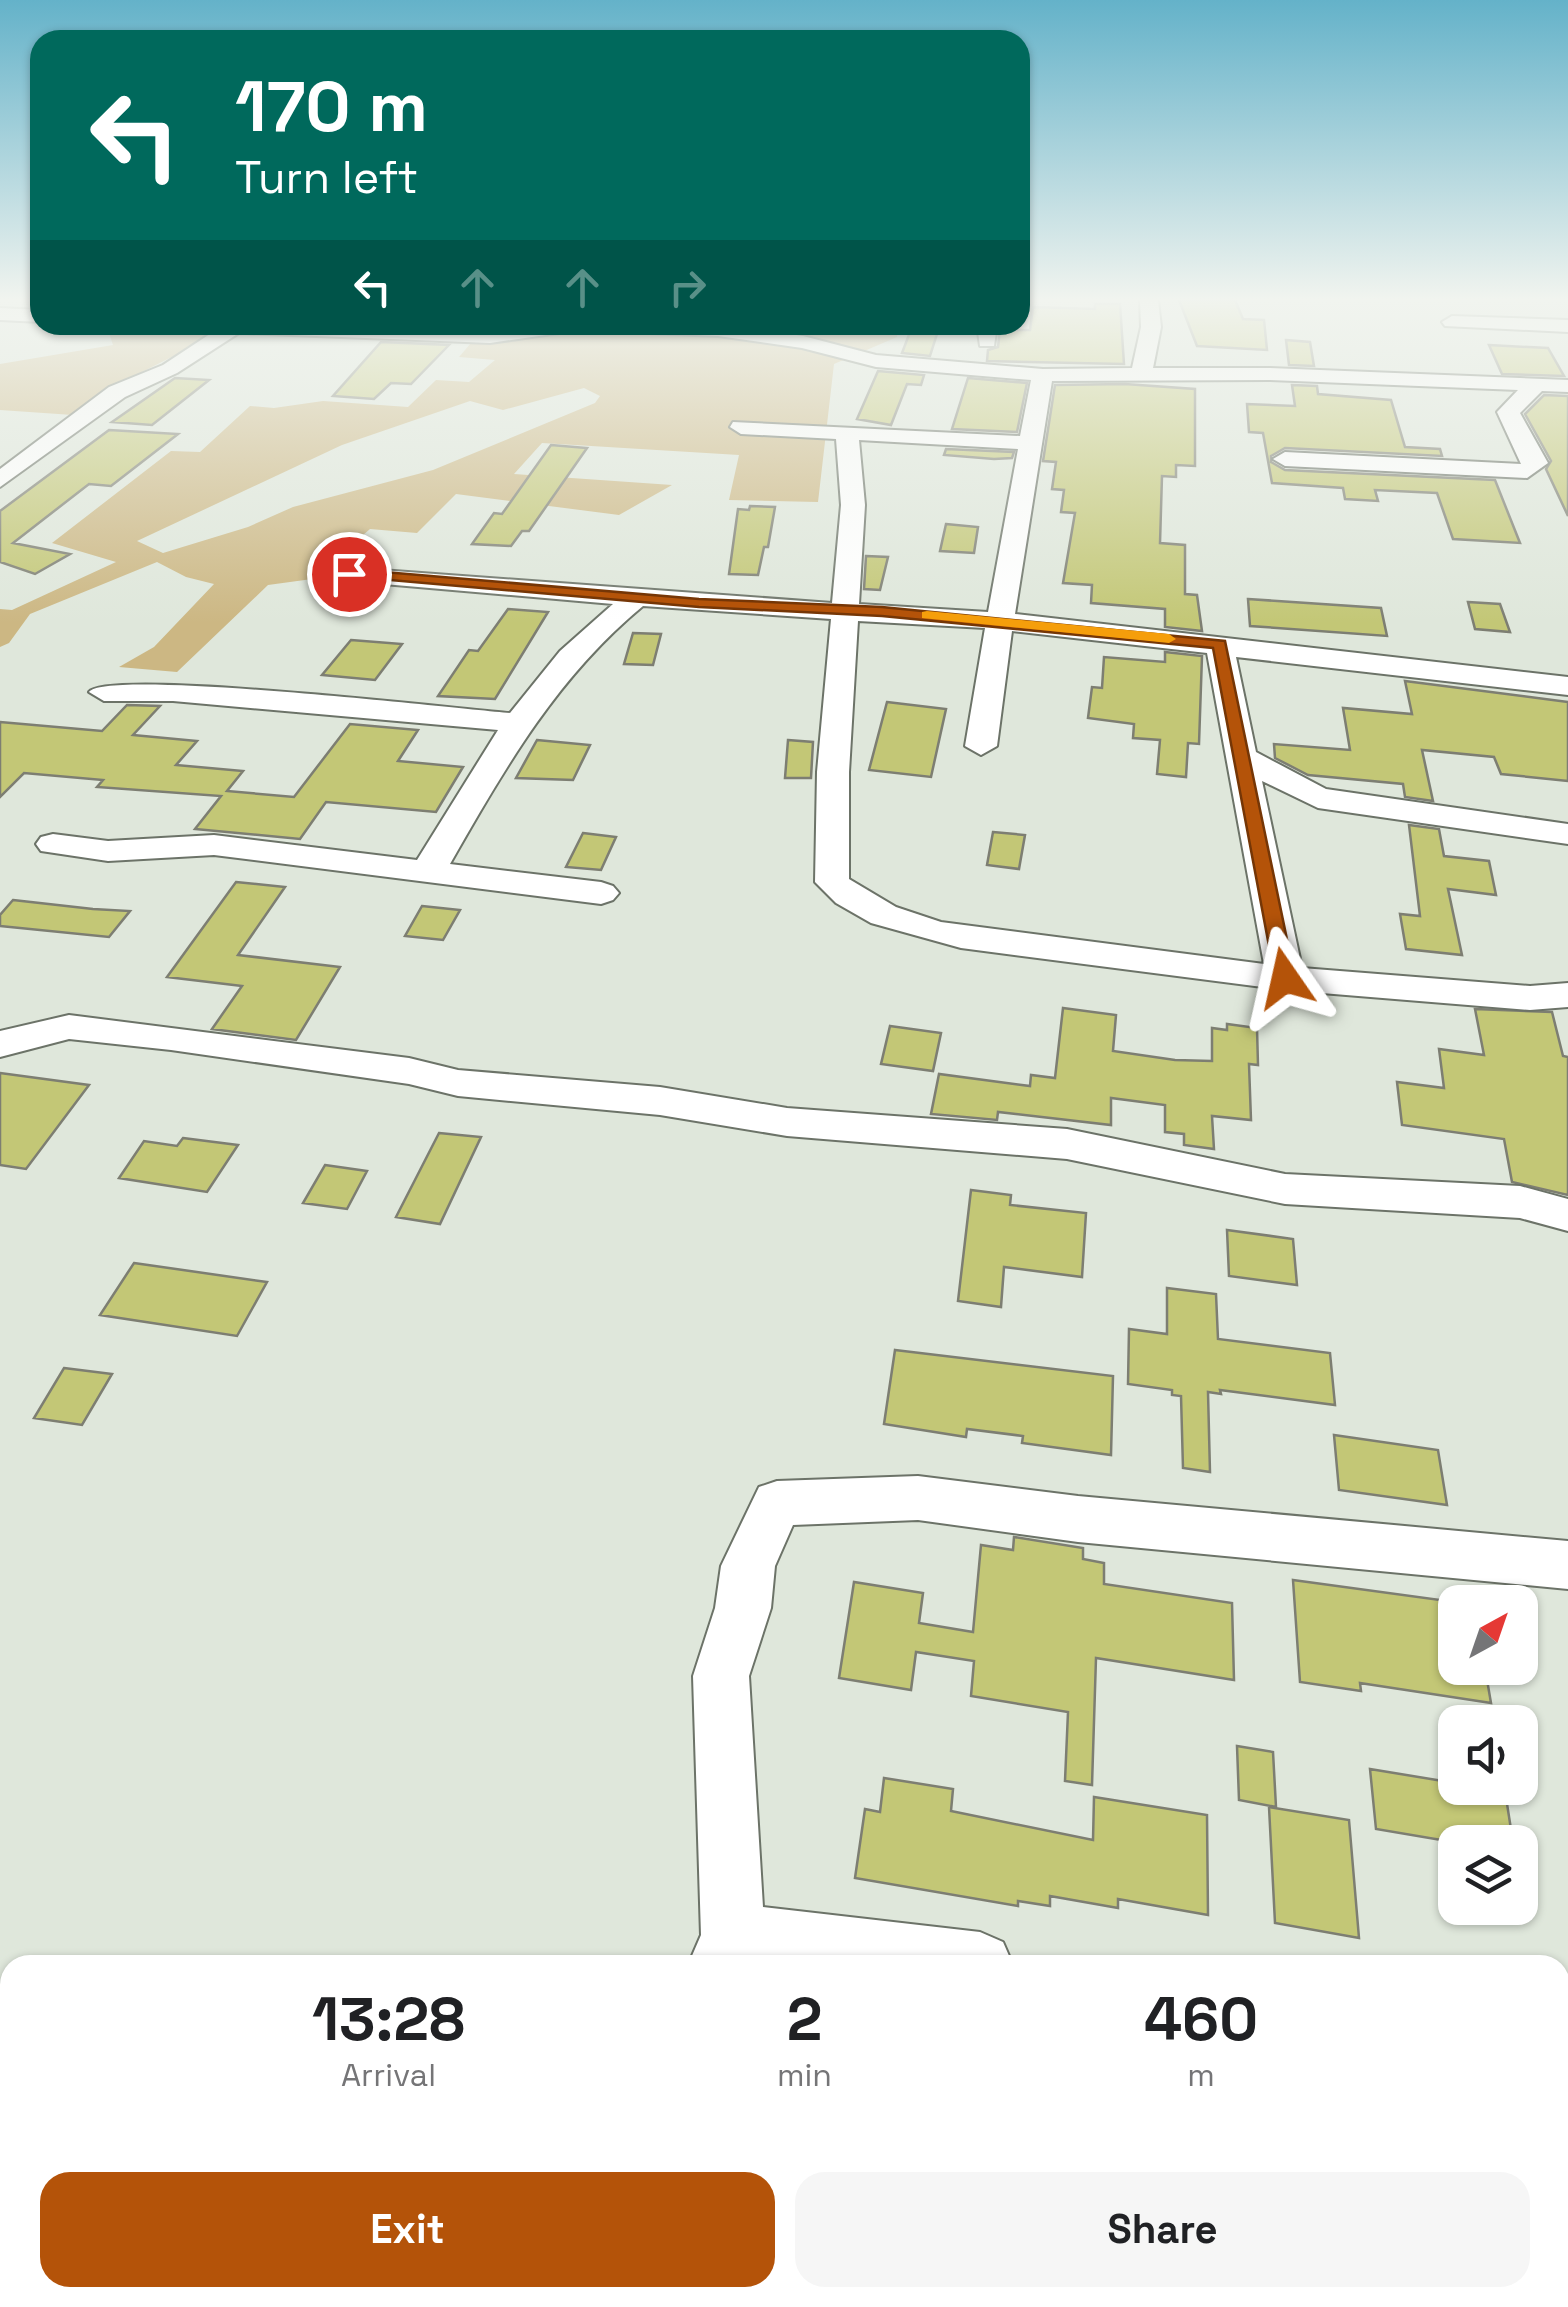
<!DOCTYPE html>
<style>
body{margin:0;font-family:"Space Grotesk",sans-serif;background:#f6f6f6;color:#202124;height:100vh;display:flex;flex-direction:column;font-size:38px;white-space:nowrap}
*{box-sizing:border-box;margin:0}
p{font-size:32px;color:#757577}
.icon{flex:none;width:55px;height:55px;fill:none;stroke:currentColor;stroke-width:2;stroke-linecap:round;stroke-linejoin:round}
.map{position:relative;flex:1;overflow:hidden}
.side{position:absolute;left:0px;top:1955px;width:1570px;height:352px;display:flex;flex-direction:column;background:#fff;border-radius:30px 30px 0 0;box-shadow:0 2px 8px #0004}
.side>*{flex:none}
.hud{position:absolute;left:30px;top:30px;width:1000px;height:305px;border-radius:30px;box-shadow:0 2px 8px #0004;background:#00695c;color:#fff;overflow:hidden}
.needle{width:65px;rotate:40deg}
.fabs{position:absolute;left:1438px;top:1585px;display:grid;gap:20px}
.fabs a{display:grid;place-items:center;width:100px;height:100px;border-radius:20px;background:#fff;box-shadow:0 2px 8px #0004;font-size:50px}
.pin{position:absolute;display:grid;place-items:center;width:85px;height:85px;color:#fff;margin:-42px;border:5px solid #fff;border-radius:50%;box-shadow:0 2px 10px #0007}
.me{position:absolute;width:110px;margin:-55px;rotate:349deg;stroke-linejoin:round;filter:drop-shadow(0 0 8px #0008)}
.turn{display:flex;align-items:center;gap:35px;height:210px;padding:0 40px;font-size:45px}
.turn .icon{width:130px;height:130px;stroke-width:2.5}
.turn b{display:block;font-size:70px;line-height:85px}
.lanes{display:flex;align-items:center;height:95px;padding:0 40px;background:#0003;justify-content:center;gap:50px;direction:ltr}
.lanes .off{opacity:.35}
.eta{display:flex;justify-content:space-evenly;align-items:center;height:170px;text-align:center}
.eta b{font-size:60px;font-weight:800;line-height:70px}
.primary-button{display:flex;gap:20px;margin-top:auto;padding:20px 40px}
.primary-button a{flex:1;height:115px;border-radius:30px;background:#b45309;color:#fff;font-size:40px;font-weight:800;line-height:115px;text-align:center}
.primary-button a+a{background:#f6f6f6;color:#202124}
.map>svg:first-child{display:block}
.green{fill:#ccb783;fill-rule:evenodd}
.building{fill:#c3c776;stroke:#7d7e72;stroke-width:2.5}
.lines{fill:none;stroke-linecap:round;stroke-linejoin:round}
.minor-casing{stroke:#6c7368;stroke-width:4}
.minor{fill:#fff;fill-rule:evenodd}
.route{fill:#b45309;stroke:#753606;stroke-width:2.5}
.slow{fill:#f59e0b}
</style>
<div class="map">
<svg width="1568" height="2307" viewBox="0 0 1568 2307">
<rect width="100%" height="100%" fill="#dfe7db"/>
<path class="green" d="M110 325H235L134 376 73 415 0 410V364L113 345 107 327Z
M330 325H898L897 337 834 364 818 502 729 500 739 455 542 443 514 474 672 485 619 515 456 494 417 533 370 529 312 579 268 585 177 672 119 667 154 647 214 584 186 577 157 562 30 614 9 643 0 647V609L12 610 116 562 52 543 171 451 200 452 250 406 274 408 323 401 408 407 436 380 469 382 495 360 459 357 477 336 326 329ZM584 388 600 396 595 403 433 470 293 507 248 527 163 553 137 541 342 445 470 401 503 410Z"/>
<path class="building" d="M1179 300H1235L1243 319 1264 320 1267 350 1197 346Z
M1095 304H1120L1124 364 987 361 988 350 998 347 1000 330H1030L1033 307 1095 309Z
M910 332 937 334 930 356 902 353Z
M1286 340 1310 342 1314 366 1289 365Z
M381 342 449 345 411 384 391 383 374 399 333 396Z
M1489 345 1548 348 1564 376 1502 374Z
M878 371 924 375 921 385 907 384 891 425 857 419Z
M175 378 209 380 152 425 112 422Z
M968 378 1027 383 1017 432 952 429Z
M1125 384 1195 389V466L1176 465V477L1162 476 1160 543 1185 545V594L1197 595 1202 631 1165 627V609L1091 603 1092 585 1063 583 1075 513 1061 512 1064 490 1052 489 1056 462 1043 461 1055 385Z
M1292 385 1317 386 1318 394 1391 400 1405 447 1440 449 1442 456 1285 448 1271 456V462L1285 470 1495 480 1520 543 1453 539 1437 493 1375 490 1378 501 1345 499 1343 488 1272 483 1263 433 1249 432 1247 404 1295 406Z
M1544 395 1568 396V516L1546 469 1551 461 1525 414Z
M109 430 178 434 111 486 89 484 13 543 70 554 35 574 0 562V511Z
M551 445 587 448 529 531H522L511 546 472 544 494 513 502 514Z
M946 449 1014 452 1012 458 994 459 944 455Z
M750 506 775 507 768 547H764L758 575 729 574 738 509 749 510Z
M946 524 978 527 974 553 940 551Z
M866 556 888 557 880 590 864 589Z
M1248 599 1381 608 1387 636 1250 626Z
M1468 602 1500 604 1510 632 1475 629Z
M508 609 548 612 495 699 438 696 469 650 478 651Z
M633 633 661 634 653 665 624 664Z
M351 640 402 644 375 680 322 675Z
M1165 652 1202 656 1199 744 1188 743 1186 777 1157 774 1160 740 1133 738 1134 724 1088 718 1092 687 1102 688 1104 657 1165 662Z
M1405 681 1568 702V781L1501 774 1494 757 1422 750 1433 801 1405 797 1403 784 1308 775 1275 758 1274 744 1350 750 1343 708 1412 714Z
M887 702 946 709 931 777 869 770Z
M127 705 160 706 133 735 197 741 176 765 243 771 227 791 294 797 350 724 418 730 398 761 463 767 436 812 326 802 300 839 195 829 221 796 97 787 103 780 24 773 0 797V722L102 731Z
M537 740 590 745 573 780 516 778Z
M788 740 813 742 811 778H785Z
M1409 825 1439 829 1444 856 1489 861 1496 895 1448 889 1462 955 1406 949 1400 914 1420 916Z
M993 832 1025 835 1019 869 987 865Z
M583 833 616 837 601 870 566 867Z
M236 882 285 887 238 955 340 967 296 1040 212 1029 242 986 167 977Z
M13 900 93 909 130 911 109 937 0 926V915Z
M422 906 460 910 443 940 405 936Z
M1063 1008 1116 1015 1113 1051 1175 1060 1212 1061V1028L1227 1030V1024L1257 1028 1258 1065 1249 1064 1251 1120 1212 1116 1214 1149 1184 1145V1134L1165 1132V1105L1111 1098V1125L998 1112 997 1120 931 1114 939 1074 1030 1086 1031 1075 1055 1078Z
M1475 1009 1552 1012 1563 1056 1568 1057V1195L1512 1182 1504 1139 1402 1125 1397 1082 1444 1088 1439 1049 1484 1055Z
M890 1026 941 1033 933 1071 881 1064Z
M0 1073 89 1085 26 1169 0 1165Z
M439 1133 481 1137 440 1224 396 1217Z
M183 1138 238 1145 207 1192 119 1178 144 1141 177 1146Z
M325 1165 367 1171 347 1209 303 1203Z
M971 1190 1011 1195 1010 1205 1086 1213 1082 1277 1004 1267 1001 1307 958 1301Z
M1227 1230 1293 1239 1297 1285 1229 1276Z
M134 1263 267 1282 237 1336 100 1315Z
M1167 1288 1216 1294 1218 1339 1330 1353 1335 1405 1220 1390 1221 1394 1208 1392 1210 1472 1183 1468 1181 1396 1172 1395V1390L1128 1384 1129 1329 1167 1334Z
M895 1350 1113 1376 1111 1455 1022 1443 1023 1436 967 1429 966 1437 884 1424Z
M64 1368 112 1374 82 1425 34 1418Z
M1334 1435 1438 1450 1447 1505 1339 1490Z
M1014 1537 1083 1548V1559L1104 1563V1584L1232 1603 1234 1680 1096 1658 1092 1785 1065 1781 1068 1712 971 1696 974 1661 916 1652 911 1690 839 1678 854 1582 923 1593 919 1623 973 1632 981 1545 1013 1550Z
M1293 1580 1455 1602V1668H1485L1491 1703 1360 1683 1361 1691 1300 1682Z
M1237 1746 1273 1752 1276 1807 1239 1800Z
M1370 1769 1455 1783V1788L1505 1791 1513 1842H1453L1376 1829Z
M884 1778 953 1789 951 1811 1093 1840 1094 1797 1207 1815 1208 1915 1118 1899V1908L1050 1896V1906L1018 1901V1906L855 1878 865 1809 880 1812Z
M1269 1807 1349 1820 1359 1938 1275 1923Z"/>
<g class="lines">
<defs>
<path id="minor" d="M1140 300H1158L1161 327 1153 368H1269L1568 380V392L1542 391 1520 413 1548 463 1527 478 1285 466 1273 459 1285 452 1521 464 1497 412 1518 390 1269 380 1052 381 1015 614 1568 677V695L1236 657 1256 752 1326 789 1568 824V844L1318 808 1262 781 1302 968 1530 986 1568 983V1007L1530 1010 1285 990 961 948 871 923 836 903 815 882 817 772 831 619 643 606C556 678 505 768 450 864L601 882 613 886 619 893 613 900 601 904 214 855 108 861 41 851 36 844 41 837 53 834 108 841 214 835 417 860 498 730 173 701H104L89 692C106 668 458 709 510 713L560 651 613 604 349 581 336 573 340 567 832 603 841 505 836 439 741 434 730 427 733 422 1020 436 1031 380 876 367 802 348 718 336 604 331 594 325H724L803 336 876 355 1043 369 1132 368 1141 327ZM859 440 1018 449 988 612 859 604 865 505ZM858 621 985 628 965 746 981 755 997 746 1012 631 1207 653 1264 964 941 922 896 907 849 879V772Z
M0 308 40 310V322L0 320Z
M1452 316 1568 320V332L1445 326 1442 322Z
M164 325 490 331 583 325 573 331 490 343 239 333 177 373 125 397 0 487V469L109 387 163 365 213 332 174 331Z
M977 325H997L994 346H980Z
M69 1015 409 1058 458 1070 660 1087 787 1108 1067 1129 1285 1174 1520 1186 1568 1199V1231L1520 1218 1285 1204 1067 1159 787 1136 660 1115 458 1096 409 1084 171 1050 69 1039 0 1057V1031Z
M918 1476 1078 1496 1568 1541V1589L1078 1542 918 1520 793 1525 775 1566 771 1608 749 1676 763 1907 980 1932 1003 1942 1013 1965H688L701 1935 693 1676 715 1608 721 1566 759 1487 777 1481Z
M1560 2010 1568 2011V2079L1560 2078Z
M599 2298H673L672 2307H598Z"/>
</defs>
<use href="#minor" class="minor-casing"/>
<use href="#minor" class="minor"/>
</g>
<linearGradient id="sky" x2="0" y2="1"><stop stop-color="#64b2c9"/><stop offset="0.48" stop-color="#f1f4ef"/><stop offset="1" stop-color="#f1f4ef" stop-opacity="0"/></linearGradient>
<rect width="1568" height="623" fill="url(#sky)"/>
<path class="route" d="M349 569 699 599 882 607 1225 641 1295 978 1285 985 1275 978 1213 648 882 616 699 607 344 576Z"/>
<path class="slow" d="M927 611 1169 634 1176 639 1169 643 922 618V612Z"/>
</svg>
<div class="fabs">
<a><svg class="needle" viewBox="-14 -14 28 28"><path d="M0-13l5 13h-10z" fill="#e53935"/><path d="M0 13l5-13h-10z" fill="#757577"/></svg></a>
<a><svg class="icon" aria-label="sound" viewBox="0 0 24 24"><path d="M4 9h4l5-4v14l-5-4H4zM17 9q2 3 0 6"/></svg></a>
<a><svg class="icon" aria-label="layers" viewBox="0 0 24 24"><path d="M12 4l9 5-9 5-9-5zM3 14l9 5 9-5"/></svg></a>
</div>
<div class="pin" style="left:349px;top:574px;background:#d93025"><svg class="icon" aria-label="arrive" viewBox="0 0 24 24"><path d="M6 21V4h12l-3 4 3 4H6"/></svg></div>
<svg class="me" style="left:1285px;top:978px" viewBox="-20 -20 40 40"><path d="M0-17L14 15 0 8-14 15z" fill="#b45309" stroke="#fff" stroke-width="4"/></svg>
<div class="hud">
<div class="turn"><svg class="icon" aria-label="left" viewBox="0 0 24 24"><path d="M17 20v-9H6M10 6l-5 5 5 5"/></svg><div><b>170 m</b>Turn left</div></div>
<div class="lanes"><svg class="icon" aria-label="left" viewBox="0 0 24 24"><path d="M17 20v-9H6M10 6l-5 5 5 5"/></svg><svg class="icon off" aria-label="ahead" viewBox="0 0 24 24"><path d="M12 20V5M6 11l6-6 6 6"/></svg><svg class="icon off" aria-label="ahead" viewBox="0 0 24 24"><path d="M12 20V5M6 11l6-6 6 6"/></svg><svg class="icon off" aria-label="right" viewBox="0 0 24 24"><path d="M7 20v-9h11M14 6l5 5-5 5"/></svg></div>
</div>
<section class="side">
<div class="eta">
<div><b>13:28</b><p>Arrival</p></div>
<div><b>2</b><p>min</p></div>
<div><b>460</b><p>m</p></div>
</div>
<div class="primary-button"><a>Exit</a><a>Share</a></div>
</section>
</div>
